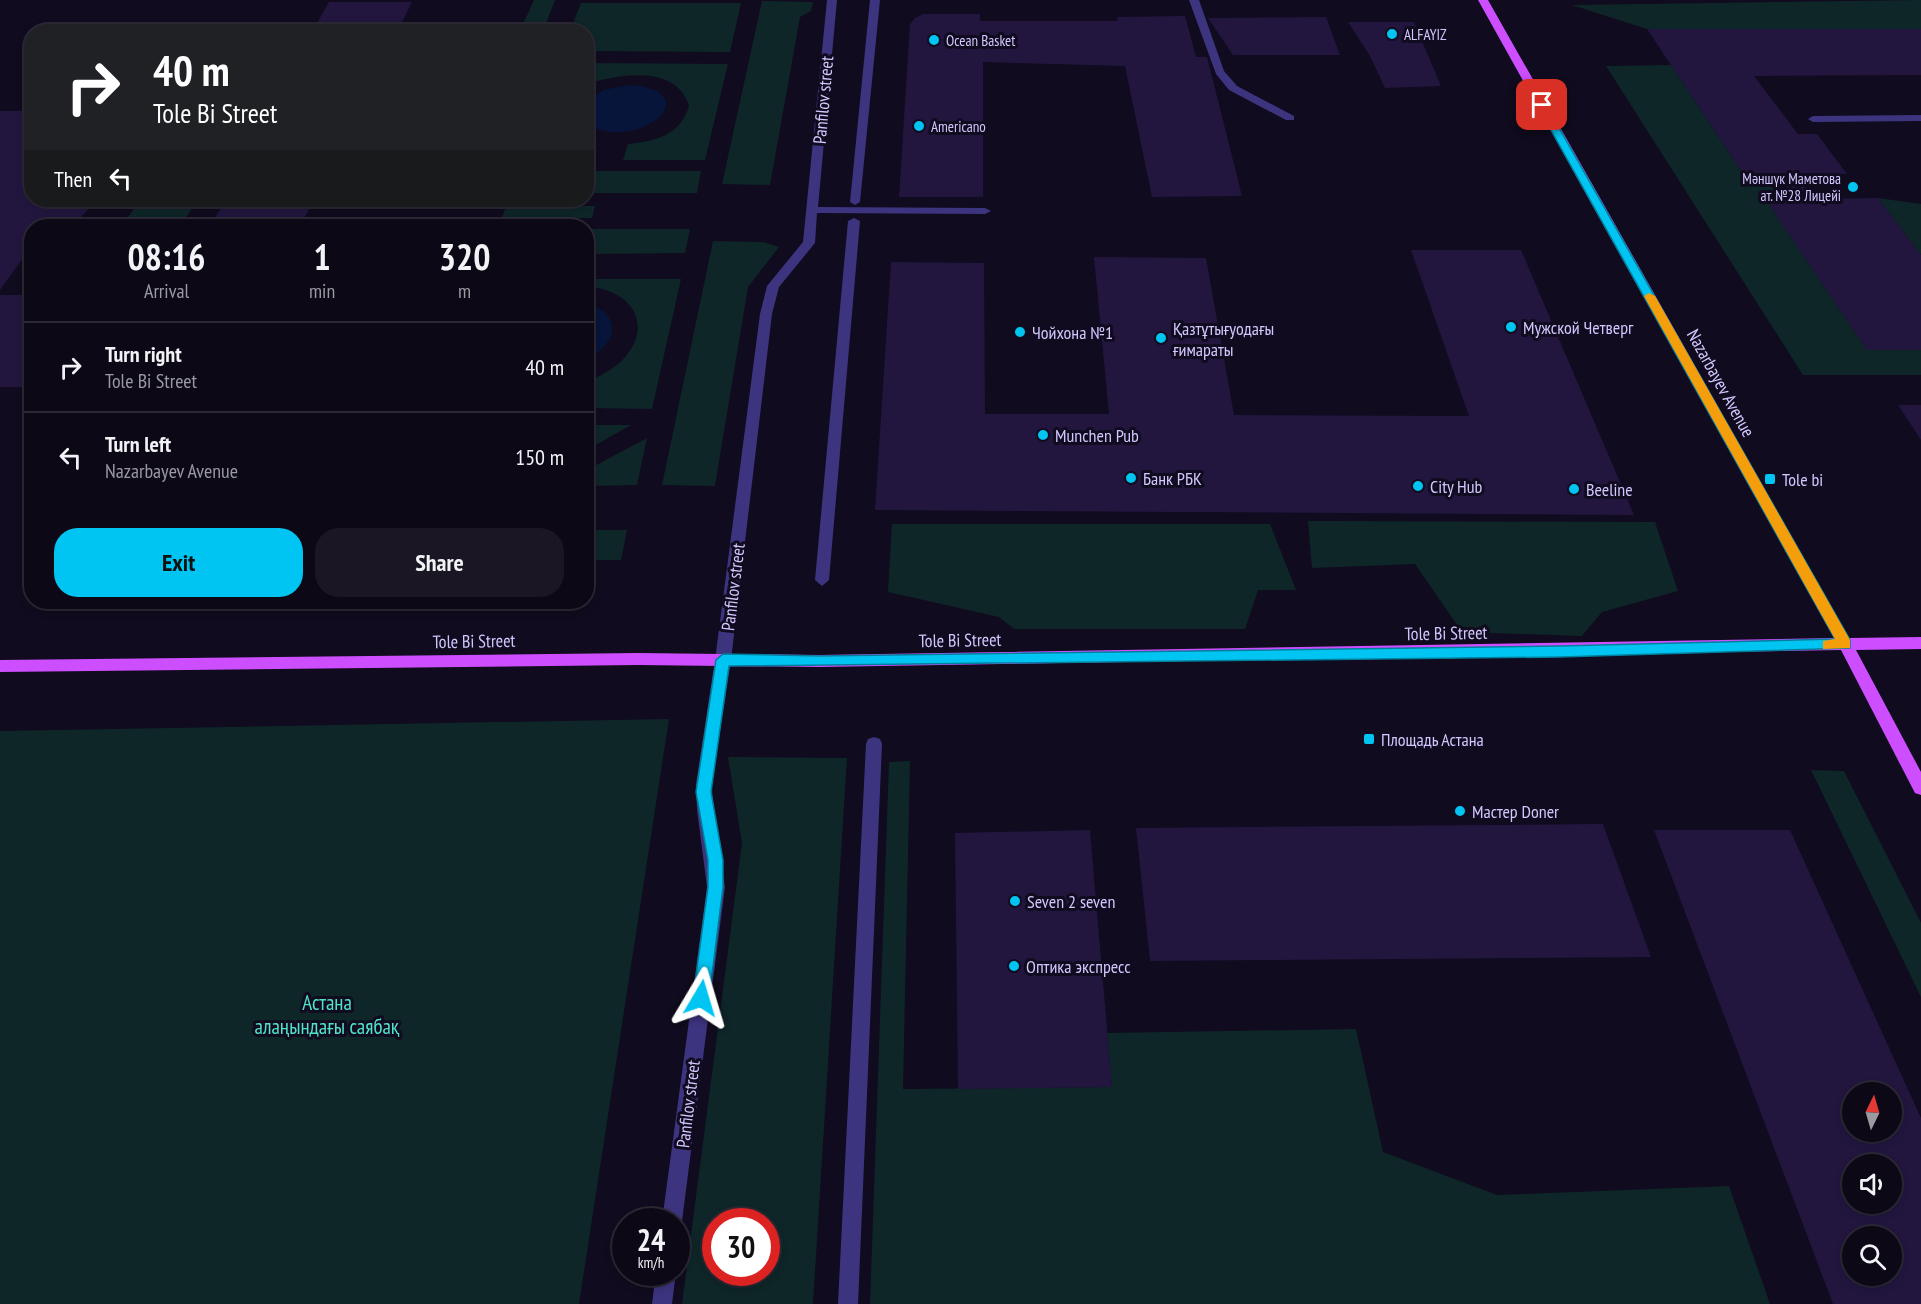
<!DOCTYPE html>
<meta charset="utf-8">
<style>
body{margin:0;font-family:"PT Sans Narrow",sans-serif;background:#1a1623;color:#f1f3f6;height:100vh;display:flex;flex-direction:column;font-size:22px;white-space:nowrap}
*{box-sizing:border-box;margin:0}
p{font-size:20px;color:#9a9aa1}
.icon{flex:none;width:33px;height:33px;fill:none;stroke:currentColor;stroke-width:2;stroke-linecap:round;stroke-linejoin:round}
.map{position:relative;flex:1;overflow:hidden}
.sheet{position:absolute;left:24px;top:219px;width:570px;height:390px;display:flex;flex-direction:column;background:#0c0816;border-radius:24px;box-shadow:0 3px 9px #0003,0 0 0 2px #2c2935}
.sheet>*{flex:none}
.banner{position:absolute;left:24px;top:24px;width:570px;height:183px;border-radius:24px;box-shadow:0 3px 9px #0003,0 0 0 2px #2c2935;background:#202124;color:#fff;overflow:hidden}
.needle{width:39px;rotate:5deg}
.fabs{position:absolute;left:1842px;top:1082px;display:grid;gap:12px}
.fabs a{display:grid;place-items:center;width:60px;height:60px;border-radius:50%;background:#0c0816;box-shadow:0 3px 9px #0003,0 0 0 2px #2c2935;font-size:30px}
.speed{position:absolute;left:612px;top:1208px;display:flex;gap:12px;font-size:30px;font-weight:700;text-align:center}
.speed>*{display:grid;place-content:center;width:78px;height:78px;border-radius:50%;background:#0c0816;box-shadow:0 3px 9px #0003,0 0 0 2px #2c2935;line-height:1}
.speed small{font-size:15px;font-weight:400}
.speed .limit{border:9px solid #d22;background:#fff;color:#111}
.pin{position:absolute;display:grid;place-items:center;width:51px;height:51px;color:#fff;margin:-26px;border-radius:12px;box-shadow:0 3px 9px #0006}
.me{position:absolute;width:66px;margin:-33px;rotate:7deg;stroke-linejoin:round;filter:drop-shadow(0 0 4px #0008)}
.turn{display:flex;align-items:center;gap:21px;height:126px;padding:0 30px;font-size:27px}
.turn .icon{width:78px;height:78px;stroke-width:2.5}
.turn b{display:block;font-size:42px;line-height:51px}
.then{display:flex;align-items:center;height:57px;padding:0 30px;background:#0003;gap:12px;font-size:22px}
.eta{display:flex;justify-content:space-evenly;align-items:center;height:102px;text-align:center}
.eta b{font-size:36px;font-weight:700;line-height:42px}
.button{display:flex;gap:12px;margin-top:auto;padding:12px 30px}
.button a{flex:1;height:69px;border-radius:24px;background:#00c5f2;color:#111;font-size:24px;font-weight:700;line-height:69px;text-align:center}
.button a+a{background:#1a1623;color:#f1f3f6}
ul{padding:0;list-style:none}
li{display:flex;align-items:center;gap:18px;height:90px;padding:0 30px;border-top:2px solid #2c2935}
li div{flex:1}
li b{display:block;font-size:22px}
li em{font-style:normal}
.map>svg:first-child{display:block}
.green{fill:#0e2628;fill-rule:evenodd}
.water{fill:#07153b}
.building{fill:#22163f;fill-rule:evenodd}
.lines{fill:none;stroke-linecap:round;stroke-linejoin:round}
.minor{fill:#3d347f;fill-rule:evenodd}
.major{fill:#cd4eff;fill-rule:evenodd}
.route{fill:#00c5f2;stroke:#00809d;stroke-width:1.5}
.slow{fill:#f59e0b}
.poi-dot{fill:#00c5f2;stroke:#100b1e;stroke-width:2}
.labels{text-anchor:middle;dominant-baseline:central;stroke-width:6;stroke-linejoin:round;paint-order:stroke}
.far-poi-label{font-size:15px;fill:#d3c7ff;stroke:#100b1e;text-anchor:start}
.street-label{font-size:18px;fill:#d3c7ff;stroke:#100b1e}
.poi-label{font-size:18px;fill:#d3c7ff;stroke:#100b1e;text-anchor:start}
.near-park-label{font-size:21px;fill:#50e3cb;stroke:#100b1e}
</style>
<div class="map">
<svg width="1921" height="1304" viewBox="0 0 1921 1304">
<rect width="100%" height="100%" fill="#100b1e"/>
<path class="green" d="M534 0H555L543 31H520Z
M1921 0V29H1647L1572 5Z
M762 1 813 2 811 11 800 17 770 185 722 184Z
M581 3H741L730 52 587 51 586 32 570 31Z
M587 63 728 64 705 160H623L628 144C655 141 680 136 689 106 677 64 619 74 587 84Z
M1671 65 1744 175H1776L1793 199 1766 200 1867 350H1921V375H1803L1606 66Z
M587 171H701L697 193H587Z
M1878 198 1921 204V255Z
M140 200H197L181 226H122Z
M506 206H595L592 218H502Z
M587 229H690L685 253 587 254Z
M713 241 763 242 779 247 748 287 715 486 662 485Z
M587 279H681L652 409 587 408V381C650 360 659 295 587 286Z
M587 425H631L587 450Z
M647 438 637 485 587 486V470Z
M1308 521 1655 522 1678 591 1602 612 1582 636 1462 632 1415 564 1312 568Z
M892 524H1270L1296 590H1258L1245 629H1014L999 617 888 592Z
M587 530H627L621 560H587Z
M669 719 579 1304H0V731Z
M728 757 847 758 813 1304H682L742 843ZM716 1221H766V1272H716Z
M910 761 903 1089 1112 1087 1107 1033 1356 1029 1383 1152 1497 1195 1729 1186 1770 1304H870L889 762Z
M1811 770 1844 771 1921 923V997Z"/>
<path class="water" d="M629 85C712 91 637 155 587 124V101L603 90Z
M587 303C624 316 617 343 587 360Z"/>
<path class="building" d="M329 2H412L397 32H312Z
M923 14H980V21H1118L1117 17 1185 16 1196 57H1207L1242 196 1152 197 1125 66 983 62V197H899L910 24 915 18Z
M1326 17 1340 55H1233L1208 18Z
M1348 22H1414L1441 86 1385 88 1370 56Z
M1647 29H1921V75L1754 76 1798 134H1817L1847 174 1797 175 1815 199 1878 198 1921 255V350H1867L1765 199H1793L1776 175H1744Z
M32 101V200H92L90 207 73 226H32V251L26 254 0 290V111H24Z
M226 200H314L300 226H210Z
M1411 250H1521L1634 515 875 510 891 262 984 263 985 414H1109L1094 257 1206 258 1234 415 1469 416Z
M0 295H32V387H0Z
M1898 405H1921V440Z
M1603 824 1651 957 1150 961 1136 828Z
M1090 830 1112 1087 958 1089 955 833Z
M1654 830H1790L1921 1118V1304H1833ZM1852 1092H1892V1131H1852ZM1852 1164H1892V1203H1852ZM1852 1236H1892V1275H1852Z"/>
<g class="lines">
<path class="minor" d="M827 0H837L818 207 985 208 991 211 985 214 817 213 815 243 779 287 772 314 731 660 712 784 713 810 725 887 682 1221 676 1229V1221H662L707 887 697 810 696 784 715 660 760 314 767 286 803 242Z
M870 0H880L860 202 855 205 850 202Z
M1189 0H1199L1224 71 1237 86 1294 116V120H1286L1229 90 1216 74Z
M1921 115V121L1813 122 1808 119 1813 116Z
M854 218 860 221 829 580 822 586 815 580 848 221Z
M874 737 880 739 882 744 858 1304H838L866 744 868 739Z
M656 1272H676L672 1304H652Z"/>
<path class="major" d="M1478 0H1488L1849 638 1921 637V649L1856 650 1921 772V795L1915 793 1841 650 819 667 638 665 0 672V660L638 653 819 655 1834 638Z"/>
</g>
<path class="route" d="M1538 103 1546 105 1850 640V648L1560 657 729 666 711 792 723 860V887L709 998 707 1004 701 1007 695 1004 693 998 708 887V860L696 792 716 660 723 654 819 656 1560 646 1835 639 1537 105Z"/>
<path class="slow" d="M1649 293 1655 296 1850 640V648L1823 649V641L1835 639 1644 296Z"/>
<g class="poi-dot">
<circle cx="1392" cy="34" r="6"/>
<circle cx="934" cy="40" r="6"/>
<circle cx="919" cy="126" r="6"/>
<circle cx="1853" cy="187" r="6"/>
<circle cx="1511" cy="327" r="6"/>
<circle cx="1020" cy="332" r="6"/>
<circle cx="1161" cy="338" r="6"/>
<circle cx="1043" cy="435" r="6"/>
<circle cx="1131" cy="478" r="6"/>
<rect x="1764" y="473" width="12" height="12" rx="3"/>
<circle cx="1418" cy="486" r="6"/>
<circle cx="1574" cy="489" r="6"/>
<rect x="1363" y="733" width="12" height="12" rx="3"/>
<circle cx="1460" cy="811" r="6"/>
<circle cx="1015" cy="901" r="6"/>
<circle cx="1014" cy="966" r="6"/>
</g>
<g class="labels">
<g class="far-poi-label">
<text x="1404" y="34">ALFAYIZ</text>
<text x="946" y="40">Ocean Basket</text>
<text x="931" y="126">Americano</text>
<text x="1841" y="178" text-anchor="end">Мәншүк Маметова<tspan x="1841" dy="17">ат. №28 Лицейі</tspan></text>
</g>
<g class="street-label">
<text transform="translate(823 100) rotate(-85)">Panfilov street</text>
<text transform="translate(1721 383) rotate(61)">Nazarbayev Avenue</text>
<text transform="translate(733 587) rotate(-83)">Panfilov street</text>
<text transform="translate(1446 633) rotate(-1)">Tole Bi Street</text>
<text transform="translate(960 640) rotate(-1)">Tole Bi Street</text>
<text transform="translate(474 641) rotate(-1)">Tole Bi Street</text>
<text transform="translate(688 1104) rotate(-83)">Panfilov street</text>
</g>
<g class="poi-label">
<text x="1523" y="327">Мужской Четверг</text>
<text x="1173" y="328">Қазтұтығуодағы<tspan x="1173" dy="21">ғимараты</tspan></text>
<text x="1032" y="332">Чойхона №1</text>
<text x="1055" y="435">Munchen Pub</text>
<text x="1143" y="478">Банк РБК</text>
<text x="1782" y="479">Tole bi</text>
<text x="1430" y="486">City Hub</text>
<text x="1586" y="489">Beeline</text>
<text x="1381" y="739">Площадь Астана</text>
<text x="1472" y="811">Мастер Doner</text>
<text x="1027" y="901">Seven 2 seven</text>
<text x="1026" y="966">Оптика экспресс</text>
</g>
<g class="near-park-label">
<text x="327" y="1002">Астана<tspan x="327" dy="24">алаңындағы саябақ</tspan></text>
</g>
</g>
</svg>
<div class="fabs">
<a><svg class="needle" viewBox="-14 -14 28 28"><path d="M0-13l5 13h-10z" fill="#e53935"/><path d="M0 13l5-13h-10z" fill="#9a9aa1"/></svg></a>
<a><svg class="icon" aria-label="sound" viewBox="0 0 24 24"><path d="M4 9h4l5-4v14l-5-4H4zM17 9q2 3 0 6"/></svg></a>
<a><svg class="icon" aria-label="search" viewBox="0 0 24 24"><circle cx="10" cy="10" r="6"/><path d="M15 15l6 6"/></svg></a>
</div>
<div class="speed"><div>24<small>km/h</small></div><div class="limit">30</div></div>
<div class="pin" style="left:1542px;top:105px;background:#d93025"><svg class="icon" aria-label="arrive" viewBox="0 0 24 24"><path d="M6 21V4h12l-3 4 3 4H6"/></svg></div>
<svg class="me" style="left:701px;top:998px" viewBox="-20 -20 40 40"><path d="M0-17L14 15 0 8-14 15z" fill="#00c5f2" stroke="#fff" stroke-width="4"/></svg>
<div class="banner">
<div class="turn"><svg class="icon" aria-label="right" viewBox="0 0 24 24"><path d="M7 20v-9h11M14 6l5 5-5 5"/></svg><div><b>40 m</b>Tole Bi Street</div></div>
<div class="then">Then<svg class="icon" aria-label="left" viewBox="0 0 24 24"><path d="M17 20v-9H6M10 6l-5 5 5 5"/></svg></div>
</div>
<section class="sheet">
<div class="eta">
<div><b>08:16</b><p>Arrival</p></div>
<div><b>1</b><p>min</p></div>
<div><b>320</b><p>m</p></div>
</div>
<ul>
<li><svg class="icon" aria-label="right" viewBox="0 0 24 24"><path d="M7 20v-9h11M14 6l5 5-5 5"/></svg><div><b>Turn right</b><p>Tole Bi Street</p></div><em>40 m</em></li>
<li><svg class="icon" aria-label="left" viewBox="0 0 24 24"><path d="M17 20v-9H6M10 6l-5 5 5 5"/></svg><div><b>Turn left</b><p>Nazarbayev Avenue</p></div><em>150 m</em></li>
</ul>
<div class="button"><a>Exit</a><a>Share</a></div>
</section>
</div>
